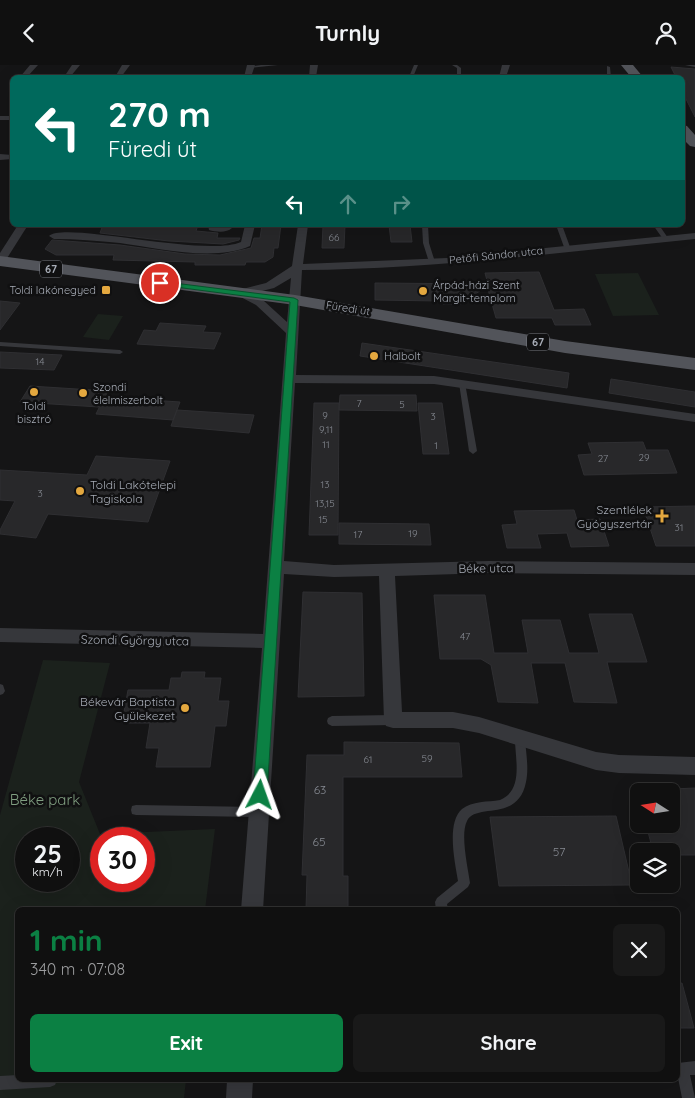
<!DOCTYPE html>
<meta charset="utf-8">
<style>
body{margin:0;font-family:Quicksand,sans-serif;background:#191919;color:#f1f3f6;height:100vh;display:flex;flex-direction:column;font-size:19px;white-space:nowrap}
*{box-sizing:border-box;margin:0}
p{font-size:16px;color:#9c9d9f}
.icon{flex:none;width:28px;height:28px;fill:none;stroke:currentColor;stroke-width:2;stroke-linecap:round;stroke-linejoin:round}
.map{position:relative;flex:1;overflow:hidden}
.sheet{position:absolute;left:15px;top:842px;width:665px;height:175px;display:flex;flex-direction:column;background:#101010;border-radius:8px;box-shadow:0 5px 20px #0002,0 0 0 1px #303030}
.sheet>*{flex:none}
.hud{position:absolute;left:10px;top:10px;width:675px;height:152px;border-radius:8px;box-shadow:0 5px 20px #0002,0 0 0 1px #303030;background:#00695c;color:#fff;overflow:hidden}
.needle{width:32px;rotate:282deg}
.controls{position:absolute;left:630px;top:718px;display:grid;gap:10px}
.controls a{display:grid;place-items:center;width:50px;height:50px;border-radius:8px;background:#101010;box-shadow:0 5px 20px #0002,0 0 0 1px #303030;font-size:25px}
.speed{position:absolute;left:15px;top:762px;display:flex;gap:10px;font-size:25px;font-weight:700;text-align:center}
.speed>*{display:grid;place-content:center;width:65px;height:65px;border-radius:50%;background:#101010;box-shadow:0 5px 20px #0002,0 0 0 1px #303030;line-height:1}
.speed small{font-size:12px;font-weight:400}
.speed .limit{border:8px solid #d22;background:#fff;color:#111}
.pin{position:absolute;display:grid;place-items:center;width:42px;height:42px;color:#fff;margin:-21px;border:2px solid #fff;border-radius:50%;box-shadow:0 1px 5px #0007}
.me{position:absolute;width:55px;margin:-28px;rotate:4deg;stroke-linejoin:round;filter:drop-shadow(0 0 4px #0008)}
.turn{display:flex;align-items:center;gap:18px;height:105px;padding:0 15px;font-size:22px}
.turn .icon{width:65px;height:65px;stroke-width:2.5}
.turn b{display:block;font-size:35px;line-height:42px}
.lanes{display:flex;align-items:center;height:48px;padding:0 15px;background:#0003;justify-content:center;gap:25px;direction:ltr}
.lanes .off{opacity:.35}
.round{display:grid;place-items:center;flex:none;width:52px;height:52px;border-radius:8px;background:#191919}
.headline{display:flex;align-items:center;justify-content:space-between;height:85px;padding:0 15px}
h1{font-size:30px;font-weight:700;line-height:38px;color:#0b8043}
.primary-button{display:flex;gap:10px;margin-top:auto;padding:10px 15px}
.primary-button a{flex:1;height:58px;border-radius:8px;background:#0b8043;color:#fff;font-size:20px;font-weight:700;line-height:58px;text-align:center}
.primary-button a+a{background:#191919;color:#f1f3f6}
header{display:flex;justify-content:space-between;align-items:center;height:65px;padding:0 15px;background:#101010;font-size:22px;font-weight:700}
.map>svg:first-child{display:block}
.green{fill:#1b211c;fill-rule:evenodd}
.building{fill:#28282a;stroke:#2f2f32}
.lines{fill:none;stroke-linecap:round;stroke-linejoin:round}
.lane{fill:#36373b;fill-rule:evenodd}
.street{fill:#36373b;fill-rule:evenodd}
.primary{fill:#52545a;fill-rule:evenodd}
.route{fill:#0b8043;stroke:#07532c}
.poi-dot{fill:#e4a83f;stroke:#101011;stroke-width:2}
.labels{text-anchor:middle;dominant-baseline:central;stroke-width:5;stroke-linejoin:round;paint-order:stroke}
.number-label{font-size:10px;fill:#868a92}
.far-street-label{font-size:11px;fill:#a7acb6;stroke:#101011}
.shield{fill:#101011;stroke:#7a7d84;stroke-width:1}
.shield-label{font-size:11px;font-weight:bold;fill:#a7acb6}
.far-poi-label{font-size:11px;fill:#a7acb6;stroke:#101011;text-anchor:start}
.poi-label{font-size:12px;fill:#a7acb6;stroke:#101011;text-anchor:end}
.street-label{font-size:12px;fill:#a7acb6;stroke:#101011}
.near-number-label{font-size:12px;fill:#868a92}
.near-park-label{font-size:15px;fill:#809f81;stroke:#101011}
</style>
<header><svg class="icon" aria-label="back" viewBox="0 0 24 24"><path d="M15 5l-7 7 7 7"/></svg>Turnly<svg class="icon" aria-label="person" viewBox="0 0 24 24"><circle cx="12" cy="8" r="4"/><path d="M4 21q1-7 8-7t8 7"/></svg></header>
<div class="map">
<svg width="695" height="1033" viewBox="0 0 695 1033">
<rect width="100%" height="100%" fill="#151516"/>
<path class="green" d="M638 208 659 250 613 251 595 209Z
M98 249 123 251 109 275 83 272Z
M43 595 110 598 79 717 100 769 215 764 205 845H18V1015H186L184 1033H0V750ZM26 774H69V816H26ZM101 774H144V816H101Z"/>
<path class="building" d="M671 2 695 4V52L682 26V12H676Z
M103 160H198L196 166 218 168 217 173H240L239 175 223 179 169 176 100 168Z
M262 160H281L278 183H274L273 192 265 197H246L245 200H195V197L113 195 114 190H56L45 184 52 175 120 180 185 189 220 190 251 183 254 173H260Z
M323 160H345L344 183H322Z
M389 160H410L412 177H391Z
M539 207 554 245 584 244 591 260H555L552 253H496L487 221 461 239H443L440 236 375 235V218L488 219 485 208Z
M0 236 20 238 0 265Z
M160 258 206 261 203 267 221 268 214 284 137 279 144 265 156 266Z
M362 278 569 308 567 323 360 291Z
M0 287 62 290 54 305 0 303Z
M611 314 695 327V342L609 328Z
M30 321 108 326 105 332 180 337 173 355 96 349 101 339 99 342 20 337Z
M340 330H416L417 346 339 345Z
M314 338H339L338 470H309Z
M418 338H442L449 389H423Z
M177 345 254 350 249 368 171 361Z
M643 377 646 385H668L677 408 584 410 578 390 592 389 588 378Z
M96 391 170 396 148 457 48 449 36 473 0 469V465L15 436 0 435V405L87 410Z
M695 441V481H656L643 442Z
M574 445 577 455 600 454 609 481 571 482 567 468 537 469 541 483H507L502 460 517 459 514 446Z
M339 458 429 459 431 480 339 479Z
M303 527 362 528 364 631 298 632Z
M434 530H485L494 588H528L522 555H560L569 588H599L589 549H632L647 597H607L617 638 574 637 565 598H531L538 638 498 637 491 600 481 594H440Z
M182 607H205L204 613H221L218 636H229L226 661H215L210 702H156L159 683H146L150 658H122L128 625H169L171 613H181Z
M344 677 459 678 462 712H343V811H348V845H306L307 810H302L307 690H344Z
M695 723V790H671V786H653L646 759H671V724Z
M616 751 632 820 499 821 490 752Z
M682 918 694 963H678V919Z"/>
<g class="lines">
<path class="lane" d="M261 0H278L250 3 248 2Z
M414 0H418L413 12H409Z
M452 0H457L461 3V12H457V3Z
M685 0H695V2Z
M607 1 610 2 611 12H607Z
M422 160H428L429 178 435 197 434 198 429 197 423 178Z
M556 160H562L570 182 569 183 564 182Z
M653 160H659L668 173 667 174H663Z
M0 277 120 285 123 287 120 289 0 281Z
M462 316 465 318 477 386 473 389 469 386 459 318Z
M0 619 3 620 5 626 3 629 0 630Z
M393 650 397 652 398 655 397 658 393 660 332 661 328 659 327 656 328 653 332 651Z
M520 669 524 671 525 674C526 688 529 703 526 717 518 758 476 737 467 756 460 769 468 803 470 818L468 822 447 839 448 845H436L435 837 437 833 458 816C455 797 446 758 462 744 472 736 488 737 500 735 524 725 515 694 515 674L516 671Z
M136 740 259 742 263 743 264 747 263 751 259 752 136 750 132 749 131 745 132 741Z
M695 996V1010H690L695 1033H682L678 1013V998Z
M18 1010V1015H57L55 1020 50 1022 0 1025V1011Z"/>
<path class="street" d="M30 0H38L27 12H20Z
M72 0H80L70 12H64Z
M122 0H130L121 12H115Z
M247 0H255L251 12H244Z
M310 0H318L316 12H309Z
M502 0H510L506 12H499Z
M0 51H12V55H0Z
M0 89 12 90V94L0 95Z
M18 160H28L4 198 0 199V188Z
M208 160H227L232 163C227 168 216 167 209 165Z
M245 160H255L250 181C214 197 157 183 120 178 98 176 76 174 54 174L49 171C66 156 204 193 241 177Z
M298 160H308L303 199 447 193 695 168V174C564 187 434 204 302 205L296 310 434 311 695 349V357L434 319 295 318 284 496 334 500 489 496 695 498V510L489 508 395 511 402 647H453L479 652 596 687 619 690 695 692V710L619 708 596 705 479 668 453 663H393L386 661 384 655 379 511 334 512 284 509 263 845H241L262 583 0 577V563L263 569 286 268 256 240 233 228 235 226 266 218 292 201ZM291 213 287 257 264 236 250 229 274 223Z
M227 1015H253L252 1033H226Z"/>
<path class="primary" d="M621 0H633L643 12H631Z
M682 60 687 61 695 70V82L690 81 682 73Z
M0 191 295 230 565 276 695 293V305L565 288 295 240 0 201Z"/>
</g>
<path class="route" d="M158 216 294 233 298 235 267 730 265 735 260 737 255 735 253 730 290 237 160 220 157 218Z"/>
<g class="poi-dot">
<rect x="101" y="220" width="10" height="10" rx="2.5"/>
<circle cx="423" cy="226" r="5"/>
<circle cx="374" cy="291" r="5"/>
<circle cx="34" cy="327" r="5"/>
<circle cx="83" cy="328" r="5"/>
<circle cx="80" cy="426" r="5"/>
<path d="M659.5 443.5h5v5h5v5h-5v5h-5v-5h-5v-5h5z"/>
<circle cx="185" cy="643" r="5"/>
</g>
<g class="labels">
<g class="number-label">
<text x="334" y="172">66</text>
<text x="40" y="296">14</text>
<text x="359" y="338">7</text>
<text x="402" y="339">5</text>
<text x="325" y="350">9</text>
<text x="433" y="351">3</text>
<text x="326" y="364">9,11</text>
<text x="326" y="379">11</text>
<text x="436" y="380">1</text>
<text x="644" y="392">29</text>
<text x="603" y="393">27</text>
<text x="325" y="419">13</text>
<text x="40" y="428">3</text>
<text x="325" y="438">13,15</text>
<text x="323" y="454">15</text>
<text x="679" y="462">31</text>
<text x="413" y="468">19</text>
<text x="358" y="469">17</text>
<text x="465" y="571">47</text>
<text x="427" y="693">59</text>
<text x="368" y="694">61</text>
</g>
<g class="far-street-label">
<text transform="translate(496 190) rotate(-6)">Petőfi Sándor utca</text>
<text transform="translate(348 243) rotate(9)">Füredi út</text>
</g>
<g class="shield">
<rect x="40" y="195.5" width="22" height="17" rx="4"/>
<rect x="527" y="268.5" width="22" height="17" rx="4"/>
</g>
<g class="shield-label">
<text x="51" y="204">67</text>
<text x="538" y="277">67</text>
</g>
<g class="far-poi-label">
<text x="433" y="220">Árpád-házi Szent<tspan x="433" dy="13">Margit-templom</tspan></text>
<text x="96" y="225" text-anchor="end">Toldi lakónegyed</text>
<text x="384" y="291">Halbolt</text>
<text x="93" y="322">Szondi<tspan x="93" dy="13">élelmiszerbolt</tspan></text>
<text x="34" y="341" text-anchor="middle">Toldi<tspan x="34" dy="13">bisztró</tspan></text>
</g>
<g class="poi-label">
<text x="90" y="419" text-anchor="start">Toldi Lakótelepi<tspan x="90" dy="14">Tagiskola</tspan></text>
<text x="652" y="444">Szentlélek<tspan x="652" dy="14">Gyógyszertár</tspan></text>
<text x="175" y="636">Békevár Baptista<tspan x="175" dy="14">Gyülekezet</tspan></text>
</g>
<g class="street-label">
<text transform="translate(486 503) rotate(-1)">Béke utca</text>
<text transform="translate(135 575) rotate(1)">Szondi György utca</text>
</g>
<g class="near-number-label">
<text x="320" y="724">63</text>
<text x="319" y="776">65</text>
<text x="559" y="786">57</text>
</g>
<g class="near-park-label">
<text x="45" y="734">Béke park</text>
</g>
</g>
</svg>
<div class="controls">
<a><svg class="needle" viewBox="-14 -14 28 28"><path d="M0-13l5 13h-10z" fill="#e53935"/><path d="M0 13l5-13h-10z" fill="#9c9d9f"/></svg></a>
<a><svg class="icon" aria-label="layers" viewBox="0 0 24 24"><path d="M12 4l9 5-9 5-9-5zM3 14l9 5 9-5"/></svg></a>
</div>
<div class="speed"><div>25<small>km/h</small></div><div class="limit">30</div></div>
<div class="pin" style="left:160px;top:218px;background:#d93025"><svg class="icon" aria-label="arrive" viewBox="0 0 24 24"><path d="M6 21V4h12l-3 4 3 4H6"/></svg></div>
<svg class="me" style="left:260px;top:730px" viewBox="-20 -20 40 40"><path d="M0-17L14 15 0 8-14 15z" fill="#0b8043" stroke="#fff" stroke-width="4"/></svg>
<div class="hud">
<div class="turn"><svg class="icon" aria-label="left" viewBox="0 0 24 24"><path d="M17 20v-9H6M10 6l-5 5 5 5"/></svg><div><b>270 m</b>Füredi út</div></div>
<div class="lanes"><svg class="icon" aria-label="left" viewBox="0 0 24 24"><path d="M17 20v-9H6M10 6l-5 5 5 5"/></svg><svg class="icon off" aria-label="ahead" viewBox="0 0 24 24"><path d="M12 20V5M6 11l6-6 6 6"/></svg><svg class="icon off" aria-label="right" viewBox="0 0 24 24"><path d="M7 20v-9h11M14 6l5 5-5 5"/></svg></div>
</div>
<section class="sheet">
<div class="headline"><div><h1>1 min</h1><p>340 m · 07:08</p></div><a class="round"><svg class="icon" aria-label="close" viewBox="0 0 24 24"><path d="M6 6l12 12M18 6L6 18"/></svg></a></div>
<div class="primary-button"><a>Exit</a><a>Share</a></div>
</section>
</div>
